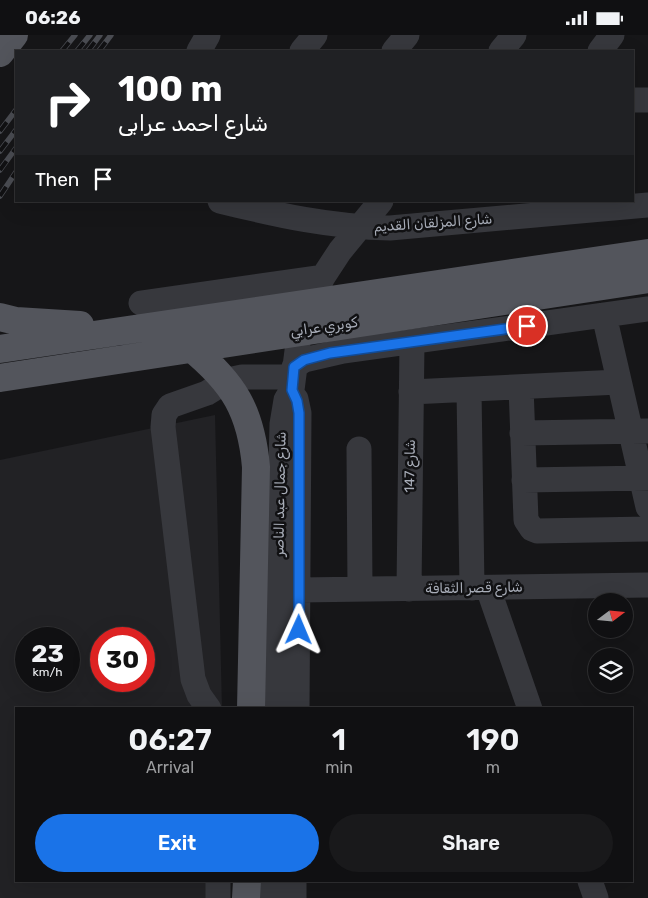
<!DOCTYPE html>
<meta charset="utf-8">
<style>
body{margin:0;font-family:Rubik,Cairo,sans-serif;background:#19191b;color:#f1f3f6;height:100vh;display:flex;flex-direction:column;font-size:19px;white-space:nowrap}
*{box-sizing:border-box;margin:0}
p{font-size:16px;color:#9c9d9f}
.icon{flex:none;width:28px;height:28px;fill:none;stroke:currentColor;stroke-width:2;stroke-linecap:round;stroke-linejoin:round}
.map{position:relative;flex:1;overflow:hidden}
.sheet{position:absolute;left:15px;top:672px;width:618px;height:175px;display:flex;flex-direction:column;background:#101012;border-radius:0px;box-shadow:0 5px 20px #0002,0 0 0 1px #303032}
.sheet>*{flex:none}
.guide{position:absolute;left:15px;top:15px;width:619px;height:152px;border-radius:0px;box-shadow:0 5px 20px #0002,0 0 0 1px #303032;background:#202124;color:#fff;overflow:hidden}
.needle{width:32px;rotate:74deg}
.buttons{position:absolute;left:588px;top:558px;display:grid;gap:10px}
.buttons a{display:grid;place-items:center;width:45px;height:45px;border-radius:50%;background:#101012;box-shadow:0 5px 20px #0002,0 0 0 1px #303032;font-size:25px}
.speed{position:absolute;left:15px;top:592px;display:flex;gap:10px;font-size:25px;font-weight:700;text-align:center}
.speed>*{display:grid;place-content:center;width:65px;height:65px;border-radius:50%;background:#101012;box-shadow:0 5px 20px #0002,0 0 0 1px #303032;line-height:1}
.speed small{font-size:12px;font-weight:400}
.speed .limit{border:8px solid #d22;background:#fff;color:#111}
.pin{position:absolute;display:grid;place-items:center;width:42px;height:42px;color:#fff;margin:-21px;border:2px solid #fff;border-radius:50%;box-shadow:0 1px 5px #0007}
.me{position:absolute;width:55px;margin:-28px;rotate:1deg;stroke-linejoin:round;filter:drop-shadow(0 0 4px #0008)}
.turn{display:flex;align-items:center;gap:18px;height:105px;padding:0 20px;font-size:22px}
.turn .icon{width:65px;height:65px;stroke-width:2.5}
.turn b{display:block;font-size:35px;line-height:42px}
.then{display:flex;align-items:center;height:48px;padding:0 20px;background:#0003;gap:10px;font-size:19px}
.eta{display:flex;justify-content:space-evenly;align-items:center;height:85px;text-align:center}
.eta b{font-size:30px;font-weight:600;line-height:35px}
.button{display:flex;gap:10px;margin-top:auto;padding:10px 20px}
.button a{flex:1;height:58px;border-radius:30px;background:#1a73e8;color:#fff;font-size:20px;font-weight:600;line-height:58px;text-align:center}
.button a+a{background:#19191b;color:#f1f3f6}
.status{display:flex;justify-content:space-between;align-items:center;height:35px;padding:0 25px;background:#101012;direction:ltr}
.status svg{height:14px;fill:currentColor}
.map>svg:first-child{display:block}
.built{fill:#222225;fill-rule:evenodd}
.lines{fill:none;stroke-linecap:round;stroke-linejoin:round}
.minor{stroke:#37383d;stroke-width:25}
.major{stroke:#53555c;stroke-width:28}
.rail-casing{stroke:#4a4c52;stroke-width:5.5}
.rail{stroke:#111113;stroke-width:4;stroke-dasharray:11;stroke-linecap:butt}
.route-casing{stroke:#114b97;stroke-width:12}
.route{stroke:#1a73e8;stroke-width:9}
.labels{text-anchor:middle;dominant-baseline:central;stroke-width:5;stroke-linejoin:round;paint-order:stroke}
.street-label{font-size:14px;fill:#a8adb8;stroke:#111113}
</style>
<div class="status"><b>06:26</b><svg viewBox="0 0 49 12"><path d="M0 12V9h3v3zM5 12V6h3v6zM10 12V3h3v9zM15 12V0h3v12zM26 1h20v11H26zM47 4h2v5h-2z"/></svg></div>
<div class="map">
<svg width="648" height="863" viewBox="0 0 648 863">
<rect width="100%" height="100%" fill="#161618"/>
<path class="built" d="M215 380 222 674H16V846H226L227 863H0V425ZM26 604H69V646H26ZM101 604H144V646H101Z"/>
<g class="lines">
<path class="minor" d="M199 16 208 0
M302 16 315 0
M394 16 407 0
M501 16 514 0
M600 16 612 0
M632 65H648
M220 166C277 180 331 192 390 193L648 170
M141 268 323 242
M604 280 648 472
M294 332 304 325 343 316 648 274
M521 352 526 485 532 494 537 496 648 494
M469 355 472 553
M411 357 619 347
M296 364 299 378 297 674
M522 398 647 396
M359 414 360 554
M524 445 648 443
M488 553 530 674
M409 554 412 308
M299 555 648 550
M209 674 199 660 193 644 163 392 164 380 170 371 207 358 228 345 242 342H293
M275 674 282 389 286 365 292 355 299 300 309 270 323 242 340 216 381 166
M218 846V863
M590 846 596 863
M270 863 271 846
M294 863V846"/>
<path class="major" d="M0 18 14 0
M0 282 16 286 80 290
M190 312C234 348 251 376 256 432L251 674
M0 314 648 218
M0 343 648 244
M246 863 247 846"/>
<defs>
<path id="rail" d="M62 16 75 0
M77 16 90 0
M88 16 100 0
M99 16 111 0
M0 96 16 75
M0 116 16 95
M0 135 16 113
M0 161 16 137"/>
</defs>
<use href="#rail" class="rail-casing"/>
<use href="#rail" class="rail"/>
</g>
<g class="lines">
<defs>
<path id="route" d="M299 595V378L297 366 292 355 294 332 304 325 330 318 527 291"/>
</defs>
<use href="#route" class="route-casing"/>
<use href="#route" class="route"/>
</g>
<g class="labels">
<g class="street-label">
<text transform="translate(433 188) rotate(-4)">شارع المزلقان القديم</text>
<text transform="translate(324 292) rotate(-8)">كوبري عرابي</text>
<text transform="translate(410 431) rotate(-89)">شارع 147</text>
<text transform="translate(280 459) rotate(-89)">شارع جمال عبد الناصر</text>
<text transform="translate(474 553) rotate(-1)">شارع قصر الثقافة</text>
</g>
</g>
</svg>
<div class="buttons">
<a><svg class="needle" viewBox="-14 -14 28 28"><path d="M0-13l5 13h-10z" fill="#e53935"/><path d="M0 13l5-13h-10z" fill="#9c9d9f"/></svg></a>
<a><svg class="icon" aria-label="layers" viewBox="0 0 24 24"><path d="M12 4l9 5-9 5-9-5zM3 14l9 5 9-5"/></svg></a>
</div>
<div class="speed"><div>23<small>km/h</small></div><div class="limit">30</div></div>
<div class="pin" style="left:527px;top:291px;background:#d93025"><svg class="icon" aria-label="arrive" viewBox="0 0 24 24"><path d="M6 21V4h12l-3 4 3 4H6"/></svg></div>
<svg class="me" style="left:299px;top:595px" viewBox="-20 -20 40 40"><path d="M0-17L14 15 0 8-14 15z" fill="#1a73e8" stroke="#fff" stroke-width="4"/></svg>
<div class="guide">
<div class="turn"><svg class="icon" aria-label="right" viewBox="0 0 24 24"><path d="M7 20v-9h11M14 6l5 5-5 5"/></svg><div><b>100 m</b>شارع احمد عرابى</div></div>
<div class="then">Then<svg class="icon" aria-label="arrive" viewBox="0 0 24 24"><path d="M6 21V4h12l-3 4 3 4H6"/></svg></div>
</div>
<section class="sheet">
<div class="eta">
<div><b>06:27</b><p>Arrival</p></div>
<div><b>1</b><p>min</p></div>
<div><b>190</b><p>m</p></div>
</div>
<div class="button"><a>Exit</a><a>Share</a></div>
</section>
</div>
